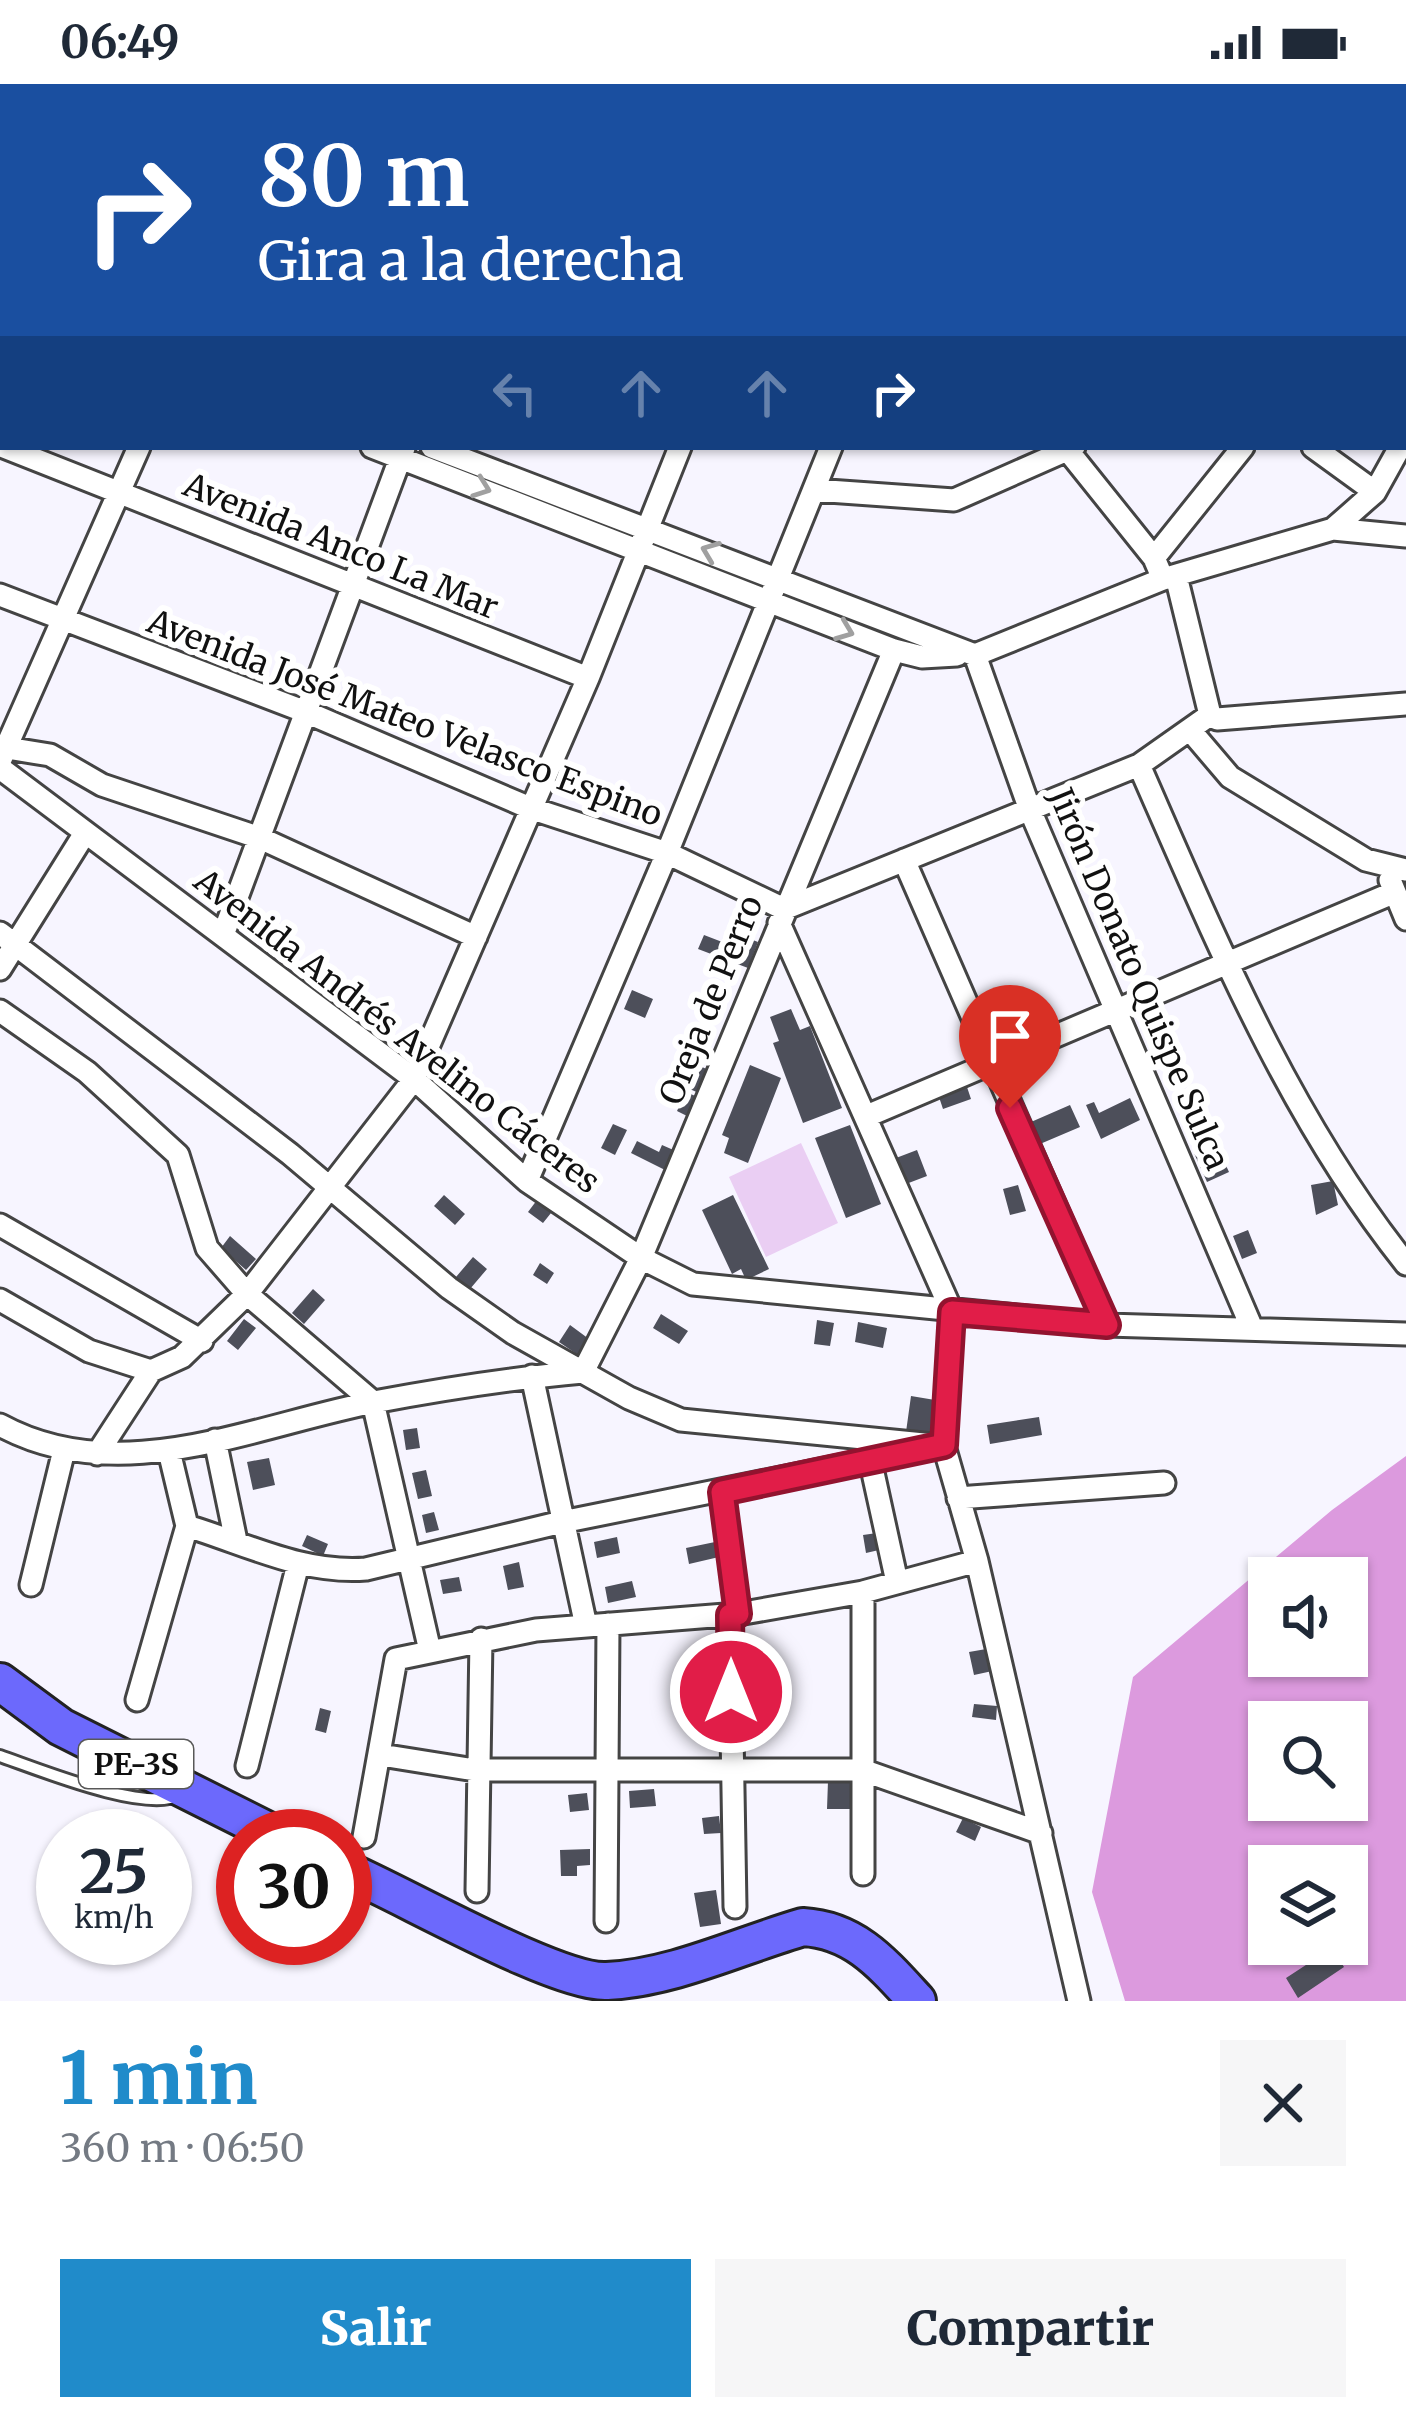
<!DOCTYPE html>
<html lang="es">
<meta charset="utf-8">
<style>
body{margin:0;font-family:Merriweather,serif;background:#f6f6f7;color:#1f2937;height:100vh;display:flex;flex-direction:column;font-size:45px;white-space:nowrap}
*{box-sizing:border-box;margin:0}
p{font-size:39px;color:#747a83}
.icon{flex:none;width:66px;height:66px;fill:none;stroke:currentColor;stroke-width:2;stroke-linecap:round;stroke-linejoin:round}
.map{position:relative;height:1917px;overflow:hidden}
.side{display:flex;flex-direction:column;background:#fff;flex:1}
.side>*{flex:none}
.hud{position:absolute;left:0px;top:0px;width:1407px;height:366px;box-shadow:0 3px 9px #0004;background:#1a4fa0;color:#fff;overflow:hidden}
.controls{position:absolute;left:1248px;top:1473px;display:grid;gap:24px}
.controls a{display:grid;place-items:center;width:120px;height:120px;border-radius:0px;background:#fff;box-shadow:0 3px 9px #0004;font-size:60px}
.speed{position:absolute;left:36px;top:1725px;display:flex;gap:24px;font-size:60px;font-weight:700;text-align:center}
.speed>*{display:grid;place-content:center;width:156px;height:156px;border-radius:50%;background:#fff;box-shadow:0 3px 9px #0004;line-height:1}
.speed small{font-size:30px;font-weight:400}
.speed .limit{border:18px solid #d22;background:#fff;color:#111}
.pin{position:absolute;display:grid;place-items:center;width:102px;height:102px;color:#fff;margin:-123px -51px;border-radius:50% 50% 50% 0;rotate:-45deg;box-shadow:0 0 12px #0007}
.pin .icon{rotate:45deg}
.me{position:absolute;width:132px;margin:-66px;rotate:0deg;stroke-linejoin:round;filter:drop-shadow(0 0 9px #0008)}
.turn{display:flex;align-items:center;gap:42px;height:252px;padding:0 60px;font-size:54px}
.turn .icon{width:156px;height:156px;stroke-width:2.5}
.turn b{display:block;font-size:84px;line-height:102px}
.lanes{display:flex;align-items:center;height:114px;padding:0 60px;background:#0003;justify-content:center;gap:60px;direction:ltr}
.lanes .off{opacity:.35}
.round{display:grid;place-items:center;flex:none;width:126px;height:126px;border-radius:0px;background:#f6f6f7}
.overview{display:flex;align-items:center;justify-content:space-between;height:204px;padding:0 60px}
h1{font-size:72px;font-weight:800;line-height:90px;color:#208bca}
.cta{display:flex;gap:24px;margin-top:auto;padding:24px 60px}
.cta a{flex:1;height:138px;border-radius:0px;background:#208bca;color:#fff;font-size:48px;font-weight:800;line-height:138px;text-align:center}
.cta a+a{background:#f6f6f7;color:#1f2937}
.status{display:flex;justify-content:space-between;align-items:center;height:84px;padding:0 60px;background:#fff;direction:ltr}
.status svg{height:33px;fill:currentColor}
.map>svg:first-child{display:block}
.forest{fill:#dc9ade;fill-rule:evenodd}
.pitch{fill:#eacef3}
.building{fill:#4d4f5a}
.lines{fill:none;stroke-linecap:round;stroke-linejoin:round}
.service-casing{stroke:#444;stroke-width:16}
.minor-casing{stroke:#444;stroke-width:27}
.trunk-casing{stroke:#222;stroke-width:42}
.service{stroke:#fff;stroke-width:10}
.minor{stroke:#fff;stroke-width:21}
.trunk{stroke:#6c69fc;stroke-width:36}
.oneway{stroke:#a0a0a0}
.route-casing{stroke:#92132f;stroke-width:30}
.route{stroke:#e11d48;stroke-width:21}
.labels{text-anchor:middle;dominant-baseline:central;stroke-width:12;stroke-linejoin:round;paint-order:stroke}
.shield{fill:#fff;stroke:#585858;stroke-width:3}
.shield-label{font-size:30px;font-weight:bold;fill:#111}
.street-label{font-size:33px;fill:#111;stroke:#fff}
</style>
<div class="status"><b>06:49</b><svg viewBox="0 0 49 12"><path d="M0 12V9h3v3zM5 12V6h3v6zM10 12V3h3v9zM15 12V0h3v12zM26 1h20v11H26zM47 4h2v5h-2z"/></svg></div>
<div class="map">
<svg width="1406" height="1917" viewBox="0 0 1406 1917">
<rect width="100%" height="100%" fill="#f7f5ff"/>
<path class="forest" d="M1406 1372V1917H1125L1092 1808 1133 1593 1332 1426ZM1269 1494H1347V1572H1269ZM1269 1638H1347V1716H1269ZM1269 1782H1347V1860H1269Z"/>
<path class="pitch" d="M801 1059 838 1139 766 1173 729 1093Z"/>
<path class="building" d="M735 849 758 858 748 884 698 865 704 851 730 861Z
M632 906 653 915 645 934 624 925Z
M791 925 800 946 810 942 842 1024 803 1039 773 959 779 957 770 933Z
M693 979 711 987 701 1010 683 1002Z
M750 981 781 994 748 1079 724 1069 729 1054 722 1051Z
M965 997 971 1015 943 1025 937 1007Z
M686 1008 700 1014 691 1034 677 1027Z
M1130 1014 1140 1036 1101 1055 1086 1021 1094 1018 1099 1029Z
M1070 1021 1080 1043 1040 1060 1031 1038Z
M613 1040 627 1046 615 1071 601 1064Z
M850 1041 881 1120 846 1134 815 1054Z
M637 1057 659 1068 662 1061 678 1068 669 1088 631 1069Z
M1216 1060 1229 1088 1207 1098 1194 1069Z
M917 1066 927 1092 906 1100 896 1074Z
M1333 1097 1338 1121 1316 1131 1311 1101Z
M1018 1101 1026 1127 1010 1131 1003 1105Z
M444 1111 465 1130 455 1141 434 1122Z
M733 1111 769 1185 746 1196 741 1185 732 1190 702 1126Z
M540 1112 555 1124 543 1139 528 1128Z
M1248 1146 1257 1169 1242 1175 1233 1152Z
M230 1152 256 1175 246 1186 221 1164Z
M473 1173 487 1185 470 1205 456 1193Z
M540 1179 554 1189 547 1200 533 1191Z
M313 1205 325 1216 304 1240 292 1229Z
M661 1230 688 1247 679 1260 653 1244Z
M244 1235 256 1244 238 1266 227 1257Z
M817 1236 834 1239 830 1262 814 1260Z
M858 1238 887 1244 883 1264 855 1258Z
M570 1241 589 1255 578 1271 559 1258Z
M911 1312 935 1316 931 1351 906 1348Z
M1039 1333 1042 1351 990 1360 987 1341Z
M417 1344 420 1364 406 1366 403 1346Z
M269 1374 275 1401 253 1406 247 1378Z
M426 1386 432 1412 418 1415 412 1389Z
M434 1428 439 1446 426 1449 422 1431Z
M877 1449 879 1466 866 1469 863 1451Z
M307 1451 328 1460 323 1472 302 1462Z
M617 1453 620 1469 597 1474 594 1458Z
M715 1458 719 1473 689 1480 686 1464Z
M519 1478 524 1503 508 1506 503 1482Z
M459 1493 462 1507 443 1510 440 1496Z
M632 1497 636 1513 608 1519 605 1503Z
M992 1564 997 1586 974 1591 969 1568Z
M974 1620 997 1622 996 1636 972 1633Z
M320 1624 331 1627 326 1649 315 1646Z
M828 1697H851V1725H827Z
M654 1705 656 1722 630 1724 629 1707Z
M587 1709 589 1726 570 1728 568 1711Z
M719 1732 721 1749 704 1750 702 1734Z
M963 1734 981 1743 975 1757 956 1748Z
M590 1765V1781L577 1782V1792H561L560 1766Z
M716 1806 721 1840 700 1843 694 1809Z
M1332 1864 1344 1883 1298 1914 1286 1894Z"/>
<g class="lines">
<defs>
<path id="service" d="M0 1672C38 1685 145 1729 179 1711"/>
<path id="minor" d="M658 0 666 3
M1081 0 1085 3
M1246 0 1247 3
M20 3 21 0
M284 3 285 0
M545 3 546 0
M813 3 814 0
M966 3 967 0
M0 52 3 45
M1404 114H1406
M0 182 3 184
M0 213 3 214
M4 363 588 594
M372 363 894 566 922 573 957 571
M432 363 975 571 1163 495 1333 445 1375 408 1400 363
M1065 363 1154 474 1163 495
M1313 363 1375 408
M814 406 954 416 1074 363
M1333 445 1406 452
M1154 474 1243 363
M1176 492 1210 631
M0 511 306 628 530 724 667 769 784 825 1139 681 1210 631 1217 635 1406 620
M975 571 1030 726 1251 1242
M1190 646 1230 693 1366 776 1406 786
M7 664 50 671 102 701 260 754 476 853
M1 675 139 363
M1139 681C1215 854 1288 1032 1406 1180
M0 684 414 995 527 1097 641 1174 693 1200 1107 1241 1406 1250
M904 776 1107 1241
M1390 796 1406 835
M779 839 952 1228 944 1362 977 1477 1079 1917
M0 849 290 1070 449 1204 513 1249 629 1314 681 1336 944 1362
M223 851 404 364
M0 885 85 749
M0 927 87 988 178 1071 207 1164 247 1210 373 1318 430 1567
M867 1032 1395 808
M527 1097 667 769 831 363
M0 1141 202 1257
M0 1216 89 1267 151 1287
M532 1292 586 1542
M0 1341C119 1406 252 1342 374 1318 443 1305 513 1294 583 1288L641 1174 894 566
M215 1356 236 1457
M169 1367 187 1442
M97 1370 151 1287 182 1273 247 1210 414 995 588 594 680 363
M870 1375 897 1498
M722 1408 738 1530
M958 1414 1164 1399
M31 1501 64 1366
M863 1508V1790
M730 1531 735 1823
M137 1616 187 1442C246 1460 303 1490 366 1485L562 1438 914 1367
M381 1671 475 1686H862L1041 1749
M247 1682 298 1480
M364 1753 396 1575 536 1546 738 1530 863 1508 977 1477
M477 1807 481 1555
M606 1837 608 1540"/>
<path id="trunk" d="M0 1598 61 1643 278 1752
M345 1786C402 1810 557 1900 607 1897 673 1894 741 1861 803 1843 855 1846 883 1880 917 1917"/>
</defs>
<use href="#service" class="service-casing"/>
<use href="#minor" class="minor-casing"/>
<use href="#trunk" class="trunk-casing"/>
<use href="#service" class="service"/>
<use href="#minor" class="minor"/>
<use href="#trunk" class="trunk"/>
</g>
<defs><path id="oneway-chevron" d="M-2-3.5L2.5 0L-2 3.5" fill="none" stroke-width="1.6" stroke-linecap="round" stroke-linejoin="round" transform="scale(3)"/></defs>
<g class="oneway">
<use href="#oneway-chevron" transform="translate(482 404) rotate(20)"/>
<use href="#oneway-chevron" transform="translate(710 467) rotate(-159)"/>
<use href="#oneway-chevron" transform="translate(845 547) rotate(21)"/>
</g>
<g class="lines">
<defs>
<path id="route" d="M731 1608 730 1531 738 1530 722 1408 944 1361 952 1228 1107 1241 1010 1024"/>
</defs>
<use href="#route" class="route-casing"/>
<use href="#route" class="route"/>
</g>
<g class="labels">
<rect class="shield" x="79" y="1656" width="114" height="48" rx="9"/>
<g class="shield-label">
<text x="136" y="1680">PE-3S</text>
</g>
<g class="street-label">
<text transform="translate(341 462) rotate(22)">Avenida Anco La Mar</text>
<text transform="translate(405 634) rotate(21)">Avenida José Mateo Velasco Espino</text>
<text transform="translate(1139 895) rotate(67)">Jirón Donato Quispe Sulca</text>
<text transform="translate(711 916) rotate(-68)">Oreja de Perro</text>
<text transform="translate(397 947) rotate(38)">Avenida Andrés Avelino Cáceres</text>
</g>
</g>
</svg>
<div class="controls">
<a><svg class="icon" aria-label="sound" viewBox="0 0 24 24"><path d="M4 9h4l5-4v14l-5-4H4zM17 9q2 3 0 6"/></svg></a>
<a><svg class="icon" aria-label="search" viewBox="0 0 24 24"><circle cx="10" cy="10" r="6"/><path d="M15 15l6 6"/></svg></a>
<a><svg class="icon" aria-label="layers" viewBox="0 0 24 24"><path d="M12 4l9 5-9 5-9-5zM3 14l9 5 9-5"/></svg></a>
</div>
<div class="speed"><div>25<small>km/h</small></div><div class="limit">30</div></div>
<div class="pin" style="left:1010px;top:1024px;background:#d93025"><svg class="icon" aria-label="arrive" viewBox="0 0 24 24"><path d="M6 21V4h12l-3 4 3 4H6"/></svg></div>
<svg class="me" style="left:731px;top:1608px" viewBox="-20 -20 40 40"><circle r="17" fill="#e11d48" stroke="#fff" stroke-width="3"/><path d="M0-11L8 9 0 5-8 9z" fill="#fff"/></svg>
<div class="hud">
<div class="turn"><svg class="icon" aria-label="right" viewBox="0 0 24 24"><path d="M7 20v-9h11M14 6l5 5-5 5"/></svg><div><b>80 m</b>Gira a la derecha</div></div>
<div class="lanes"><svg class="icon off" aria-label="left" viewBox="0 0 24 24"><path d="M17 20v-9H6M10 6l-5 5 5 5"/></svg><svg class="icon off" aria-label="ahead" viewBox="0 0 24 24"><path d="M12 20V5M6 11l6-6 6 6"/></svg><svg class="icon off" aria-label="ahead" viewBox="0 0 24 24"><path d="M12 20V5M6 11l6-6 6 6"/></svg><svg class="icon" aria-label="right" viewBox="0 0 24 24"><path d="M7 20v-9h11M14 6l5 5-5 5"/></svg></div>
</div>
</div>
<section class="side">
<div class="overview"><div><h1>1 min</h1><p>360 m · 06:50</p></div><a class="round"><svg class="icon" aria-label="close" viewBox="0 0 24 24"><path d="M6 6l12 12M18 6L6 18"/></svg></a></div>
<div class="cta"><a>Salir</a><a>Compartir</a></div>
</section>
